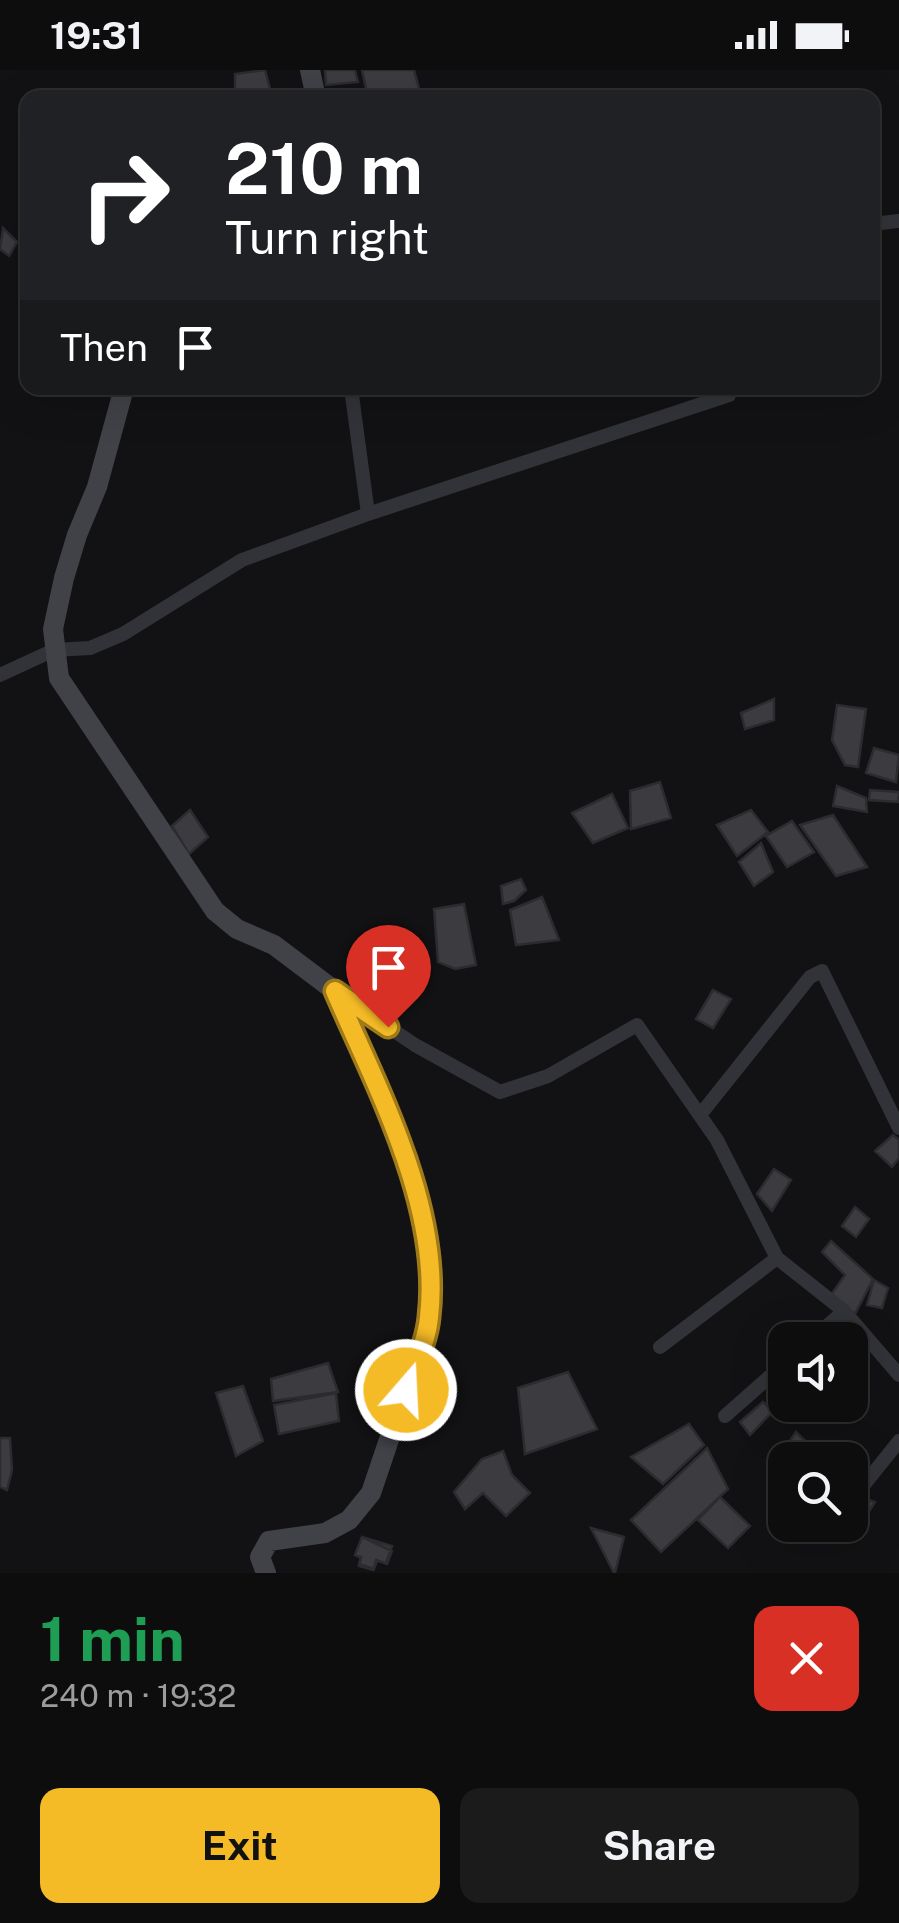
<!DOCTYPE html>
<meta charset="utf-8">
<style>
body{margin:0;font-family:"Public Sans",sans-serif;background:#1c1b1c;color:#f1f3f6;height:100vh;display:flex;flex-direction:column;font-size:38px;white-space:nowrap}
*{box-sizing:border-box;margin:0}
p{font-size:32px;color:#9b9c9e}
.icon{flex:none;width:55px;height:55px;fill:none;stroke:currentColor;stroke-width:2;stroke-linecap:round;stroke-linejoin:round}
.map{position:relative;height:1503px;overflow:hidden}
.details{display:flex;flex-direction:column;background:#0e0d0e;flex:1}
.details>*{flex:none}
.hud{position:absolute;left:20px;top:20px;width:860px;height:305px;border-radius:20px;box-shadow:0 10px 40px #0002,0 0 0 2px #2e2d2e;background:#202124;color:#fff;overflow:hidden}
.tools{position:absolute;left:768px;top:1252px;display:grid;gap:20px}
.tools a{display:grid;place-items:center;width:100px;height:100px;border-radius:20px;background:#0e0d0e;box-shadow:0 10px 40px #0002,0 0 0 2px #2e2d2e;font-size:50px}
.pin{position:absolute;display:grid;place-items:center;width:85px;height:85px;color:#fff;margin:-102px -42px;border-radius:50% 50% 50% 0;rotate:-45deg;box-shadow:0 0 10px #0007}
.pin .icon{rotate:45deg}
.me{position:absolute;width:110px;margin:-55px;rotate:19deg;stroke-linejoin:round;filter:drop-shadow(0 0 8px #0008)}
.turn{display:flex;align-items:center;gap:35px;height:210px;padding:0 40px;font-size:45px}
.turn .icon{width:130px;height:130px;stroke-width:2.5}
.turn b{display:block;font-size:70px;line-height:85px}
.then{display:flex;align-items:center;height:95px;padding:0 40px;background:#0003;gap:20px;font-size:38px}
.round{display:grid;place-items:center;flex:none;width:105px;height:105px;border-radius:20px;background:#1c1b1c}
.head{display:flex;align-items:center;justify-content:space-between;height:170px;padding:0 40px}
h1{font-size:60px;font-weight:700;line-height:75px;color:#1e9e55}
.cta{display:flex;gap:20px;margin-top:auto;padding:20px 40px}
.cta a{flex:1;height:115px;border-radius:20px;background:#f5bb27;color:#111;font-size:40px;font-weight:700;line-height:115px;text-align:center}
.cta a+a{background:#1c1b1c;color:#f1f3f6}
.status{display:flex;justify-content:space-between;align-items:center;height:70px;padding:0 50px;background:#0e0d0e;direction:ltr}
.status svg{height:28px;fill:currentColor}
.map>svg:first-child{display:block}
.building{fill:#3c3c40;stroke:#2c2b2f;stroke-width:2.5}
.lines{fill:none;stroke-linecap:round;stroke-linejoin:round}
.street{stroke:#323338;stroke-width:14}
.secondary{stroke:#404248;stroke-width:20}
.route-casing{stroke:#9f7a19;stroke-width:25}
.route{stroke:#f5bb27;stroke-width:18}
</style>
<div class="status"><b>19:31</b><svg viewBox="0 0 49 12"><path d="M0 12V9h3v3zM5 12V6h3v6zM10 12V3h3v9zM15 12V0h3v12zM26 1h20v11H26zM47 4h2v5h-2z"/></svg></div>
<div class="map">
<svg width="899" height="1503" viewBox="0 0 899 1503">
<rect width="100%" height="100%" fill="#121113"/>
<path class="building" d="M265 0 270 19 235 23V4Z
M325 0H355L358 12 326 15Z
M362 0H414L421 26 368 28Z
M3 158 17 172 9 186 0 179Z
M774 629V650L745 659 741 643Z
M837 635 866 639 858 697 845 695 832 670Z
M874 678 899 685 896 712 866 703Z
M660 712 671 748 631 759 630 721Z
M837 716 866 728 867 742 833 736Z
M870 720 899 722 898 732 869 730Z
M612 724 628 758 593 773 572 743Z
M190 740 208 767 189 784 172 756Z
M751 740 768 762 737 786 717 755Z
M833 745 867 797 836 806 800 755Z
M792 751 814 782 787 797 766 766Z
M761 773 773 802 754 816 739 792Z
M521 809 526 820 514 831 503 834 501 816Z
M542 827 559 870 516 875 510 840Z
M464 834 476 895 455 899 438 892 434 839Z
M713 920 731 929 713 958 696 949Z
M893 1065 899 1070V1088L892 1097 875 1081Z
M774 1099 791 1110 772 1141 757 1124Z
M855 1137 869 1149 856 1167 842 1156Z
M831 1171 873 1209 855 1244 831 1225 845 1205 822 1182Z
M874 1210 888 1218 882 1238 867 1235Z
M328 1293 338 1322 273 1331 271 1309Z
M568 1302 597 1359 525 1384 518 1318Z
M243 1316 263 1371 236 1386 216 1323Z
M336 1323 339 1351 279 1364 274 1335Z
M763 1332 773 1341 750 1365 740 1352Z
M689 1354 704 1375 663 1414 631 1387Z
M796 1362 816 1382 807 1390 787 1375Z
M0 1368H10L12 1400 7 1420 0 1417Z
M707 1378 728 1419 661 1482 631 1450Z
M503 1381 512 1405 530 1423 506 1446 483 1423 465 1439 454 1422 482 1389Z
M720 1427 750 1456 728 1478 698 1450Z
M861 1428 875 1432 861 1454 850 1445Z
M591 1458 624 1467 615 1503H614Z
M362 1467 392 1476 386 1493 377 1491 374 1499 359 1494 361 1487 355 1485Z
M362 1467 392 1481 387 1494 376 1490 373 1500 359 1496 361 1488 355 1485Z"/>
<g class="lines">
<path class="street" d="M872 154 899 151
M351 318 368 444
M0 605 54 580 90 578 123 564 242 490 368 444 729 325V318
M335 921 415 975 500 1022 548 1006 637 955 717 1070 777 1188 844 1241 899 1305
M700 1045 810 907 822 901 899 1058
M811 1270 844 1241
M660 1277 777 1188
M725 1346 785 1293
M859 1421 899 1371"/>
<path class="secondary" d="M310 0 316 28
M124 318 97 417 77 465 64 508 53 559 59 608 215 841 237 859 274 875 335 921 409 1090 431 1200 429 1251 371 1423 349 1450 325 1463 269 1471 260 1487 266 1503"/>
</g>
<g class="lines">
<defs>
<path id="route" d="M388 957 335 921C377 1018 442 1138 429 1247 427 1271 414 1297 406 1320"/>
</defs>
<use href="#route" class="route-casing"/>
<use href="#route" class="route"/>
</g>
</svg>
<div class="tools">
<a><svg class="icon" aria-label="sound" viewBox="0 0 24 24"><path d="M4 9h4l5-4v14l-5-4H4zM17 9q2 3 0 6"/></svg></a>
<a><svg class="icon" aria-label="search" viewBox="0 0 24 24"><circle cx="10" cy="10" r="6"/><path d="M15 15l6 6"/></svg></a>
</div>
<div class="pin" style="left:388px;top:957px;background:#d93025"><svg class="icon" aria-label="arrive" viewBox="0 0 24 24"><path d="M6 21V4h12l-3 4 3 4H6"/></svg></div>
<svg class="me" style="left:406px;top:1320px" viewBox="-20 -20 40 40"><circle r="17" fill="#f5bb27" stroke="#fff" stroke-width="3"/><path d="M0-11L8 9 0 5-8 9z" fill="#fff"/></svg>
<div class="hud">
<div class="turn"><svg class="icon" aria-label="right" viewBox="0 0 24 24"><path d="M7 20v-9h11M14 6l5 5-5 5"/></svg><div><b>210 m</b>Turn right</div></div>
<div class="then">Then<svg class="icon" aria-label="arrive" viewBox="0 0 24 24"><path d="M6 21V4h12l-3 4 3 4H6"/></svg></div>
</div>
</div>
<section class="details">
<div class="head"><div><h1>1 min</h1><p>240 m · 19:32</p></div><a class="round" style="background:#d93025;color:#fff"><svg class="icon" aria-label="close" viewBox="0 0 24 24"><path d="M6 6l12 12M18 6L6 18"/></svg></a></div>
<div class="cta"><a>Exit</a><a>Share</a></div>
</section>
